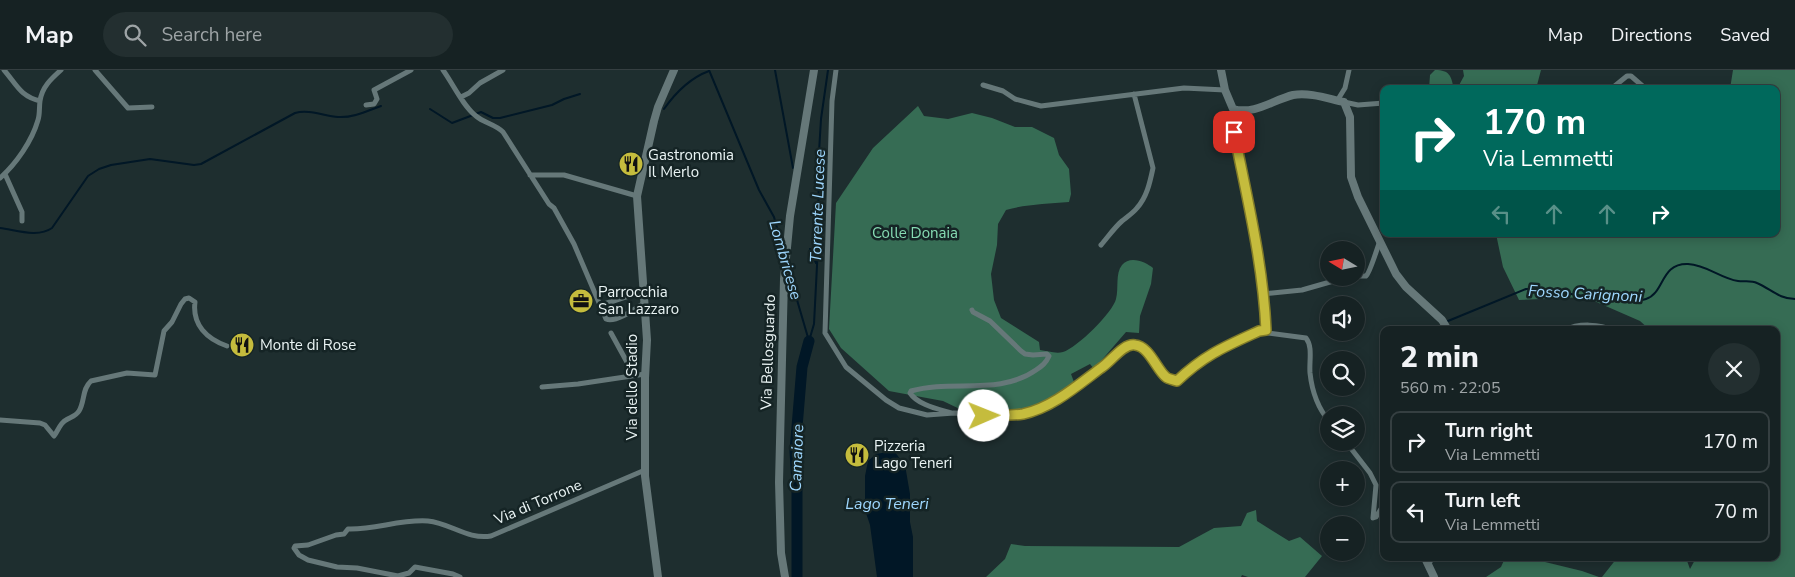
<!DOCTYPE html>
<meta charset="utf-8">
<style>
body{margin:0;font-family:"Nunito Sans",sans-serif;background:#232f30;color:#f1f3f6;height:100vh;display:flex;flex-direction:column;font-size:19px;white-space:nowrap}
*{box-sizing:border-box;margin:0}
p{font-size:16px;color:#9ea4a6}
.icon{flex:none;width:28px;height:28px;fill:none;stroke:currentColor;stroke-width:2;stroke-linecap:round;stroke-linejoin:round}
.map{position:relative;flex:1;overflow:hidden}
.drawer{position:absolute;left:1380px;top:256px;width:400px;height:235px;display:flex;flex-direction:column;background:#162223;border-radius:10px;box-shadow:0 2px 12px #0003,0 0 0 1px #353f41}
.drawer>*{flex:none}
.top-card{position:absolute;left:1380px;top:15px;width:400px;height:152px;border-radius:10px;box-shadow:0 2px 12px #0003,0 0 0 1px #353f41;background:#00695c;color:#fff;overflow:hidden}
.needle{width:32px;rotate:280deg}
.fabs{position:absolute;left:1320px;top:171px;display:grid;gap:10px}
.fabs a{display:grid;place-items:center;width:45px;height:45px;border-radius:50%;background:#162223;box-shadow:0 2px 12px #0003,0 0 0 1px #353f41;font-size:25px}
.pin{position:absolute;display:grid;place-items:center;width:42px;height:42px;color:#fff;margin:-21px;border-radius:10px;box-shadow:0 2px 8px #0006}
.me{position:absolute;width:55px;margin:-28px;rotate:89deg;stroke-linejoin:round;filter:drop-shadow(0 0 4px #0008)}
.turn{display:flex;align-items:center;gap:18px;height:105px;padding:0 20px;font-size:22px}
.turn .icon{width:65px;height:65px;stroke-width:2.5}
.turn b{display:block;font-size:35px;line-height:42px}
.lanes{display:flex;align-items:center;height:48px;padding:0 20px;background:#0003;justify-content:center;gap:25px;direction:ltr}
.lanes .off{opacity:.35}
.round{display:grid;place-items:center;flex:none;width:52px;height:52px;border-radius:26px;background:#232f30}
.summary{display:flex;align-items:center;justify-content:space-between;height:85px;padding:0 20px}
h1{font-size:30px;font-weight:800;line-height:38px}
ul{padding:0;list-style:none}
li{display:flex;align-items:center;gap:15px;height:62px;margin:0 10px 8px;padding:0 10px;border:2px solid #353f41;border-radius:10px}
li div{flex:1}
li b{display:block;font-size:19px}
li em{font-style:normal}
header{display:flex;align-items:center;gap:30px;box-sizing:border-box;height:70px;padding:0 25px;background:#162223;border-bottom:1px solid #353f41}
header strong{font-size:24px}
nav{display:flex;gap:28px;margin-inline-start:auto;font-size:18px}
.search{width:350px;height:45px;background:#232f30;display:flex;align-items:center;gap:12px;box-sizing:border-box;padding:0 18px;border-radius:28px;color:#9ea4a6;font-size:19px}
.map>svg:first-child{display:block}
.forest{fill:#366c54}
.water{fill:#011726}
.lines{fill:none;stroke-linecap:round;stroke-linejoin:round}
.stream{stroke:#011726;stroke-width:2}
.river{stroke:#011726;stroke-width:11}
.street{stroke:#667879;stroke-width:5}
.secondary{stroke:#667879;stroke-width:8}
.route-casing{stroke:#807a28;stroke-width:12}
.route{stroke:#c5bc3d;stroke-width:9}
.labels{text-anchor:middle;dominant-baseline:central;stroke-width:5;stroke-linejoin:round;paint-order:stroke}
.poi-label{font-size:15px;fill:#eaf4f4;stroke:#152425;text-anchor:start}
.park-label{font-size:15px;fill:#86dbb3;stroke:#152425}
.street-label{font-size:15px;fill:#eaf4f4;stroke:#152425}
.water-label{font-size:16px;font-style:italic;fill:#9ed7fe;stroke:#152425}
</style>
<header>
<strong>Map</strong>
<div class="search"><svg class="icon" aria-label="search" viewBox="0 0 24 24"><circle cx="10" cy="10" r="6"/><path d="M15 15l6 6"/></svg>Search here</div>
<nav><a>Map</a><a>Directions</a><a>Saved</a></nav>
</header>
<div class="map">
<svg width="1795" height="507" viewBox="0 0 1795 507">
<rect width="100%" height="100%" fill="#1e2e2f"/>
<path class="forest" d="M1435 0C1450 0 1451 6 1454 19H1429L1430 5Z
M1463 0H1541L1536 19H1457L1464 6Z
M1733 0H1795V507H1602L1617 488H1686L1690 499 1696 488H1776V260H1650L1640 251 1585 227 1519 230 1503 197 1496 164H1776V19H1730Z
M918 36 924 46 948 49 972 43 992 48 1015 57H1032L1054 68 1059 85 1069 99 1071 124 1069 132C1047 134 1027 134 1006 140L998 154 997 175 991 204 994 230 1001 248 1039 272 1040 280C1047 281 1056 284 1063 282 1077 278 1113 242 1116 229 1119 218 1115 204 1122 195 1130 185 1146 192 1153 198L1151 214 1140 246 1139 263 1126 262 1094 299 1090 294 1071 304 1074 312 1056 326 1028 339 1006 342H966L943 331 889 321 841 278 829 259 836 133 873 78Z
M1256 440 1257 451 1289 471 1300 467 1322 486 1305 507H1248L1242 505 1241 507H986L1005 489 1011 474 1025 476 1179 477 1214 458 1241 456 1247 443Z
M1505 488H1540L1541 491 1582 501 1599 507H1486L1501 497Z"/>
<path class="water" d="M894 381 905 395 910 424V452L913 467V507H877L870 455 865 440V406L868 391 876 384Z"/>
<g class="lines">
<path class="stream" d="M709 0 759 120 774 147 783 180
M775 0 793 98
M430 39 452 53 481 42 493 48H500L552 35 564 29 580 24
M664 39C676 22 690 8 709 1
M0 158C16 160 38 168 52 158L88 106 99 99 111 95 150 89 194 95 201 94 295 43C309 39 324 46 338 47 353 48 367 41 381 36
M810 179 816 193
M788 199 809 271
M1448 251 1526 219H1540C1563 222 1626 235 1646 229 1665 223 1660 193 1688 194 1707 195 1720 208 1738 211 1744 212 1751 210 1757 213 1771 219 1779 229 1795 229
M809 271 814 254 818 176 819 82 821 49 828 0"/>
<path class="river" d="M797 507V415L795 381 802 297 809 271"/>
<path class="street" d="M4 0C17 15 20 26 40 31
M95 0 128 38 152 37
M443 0C453 14 463 36 476 46 484 53 495 54 503 62L549 134 554 138 574 174 606 249C616 253 635 239 644 233
M836 0 832 31 825 263 846 297 886 330 899 338 927 345 954 343 1006 345 1025 343 1055 330 1107 294 1122 280 1135 275 1145 280 1166 308 1177 311C1204 285 1226 276 1259 261L1266 260C1264 218 1258 175 1249 134 1242 103 1233 72 1233 39
M983 15 1003 21 1015 29 1041 36 1184 18 1225 20
M1611 19 1627 6H1631L1646 19
M461 27 469 23 480 13 503 0
M1337 31 1345 18 1349 0
M1344 32 1358 35 1384 33
M366 35 374 34 377 29 374 20 411 0
M5 104 22 142V151
M530 105H564L637 126
M0 108C16 94 32 71 38 50 40 44 39 38 40 31 42 17 51 9 61 0
M1101 175C1108 167 1114 158 1122 151 1127 147 1133 143 1137 138 1147 127 1150 112 1153 98L1134 24
M1356 206H1366C1370 203 1377 178 1380 171
M1263 224 1302 220 1344 208
M601 235 644 221
M1266 260 1268 263 1306 268C1313 277 1309 291 1310 303 1312 321 1317 337 1329 351
M1566 260C1577 253 1601 254 1612 260
M611 263 634 305
M542 317 578 314 645 304
M951 343C938 339 918 335 910 323L911 321C952 309 999 326 1036 300 1042 296 1046 293 1049 286L1047 284 1033 285 1025 284 1021 281 990 251 973 242 972 240
M0 350 40 353 45 355 54 366C58 361 60 353 66 350 71 347 76 346 79 341 85 331 82 319 91 311L127 303 155 305 164 261 172 252 181 234 185 229 189 228 195 232C192 255 207 269 227 276
M1346 372 1370 403 1376 415 1373 448 1376 447 1384 434
M1429 494 1432 488
M460 507 453 504 415 497 409 503 398 506 357 498 337 497 308 490 299 485 294 478 295 476 308 475 336 465 344 464 348 459C375 460 400 449 428 451 450 453 468 470 491 466L645 400"/>
<path class="secondary" d="M1221 0 1225 20 1233 39C1255 45 1273 30 1293 25 1310 22 1329 29 1344 32L1350 47 1351 107 1358 127 1396 204 1406 217 1442 250 1448 260
M1425 488 1434 507
M658 507 645 406V308L647 270 637 126 654 51 658 37 674 0
M785 507 781 483 779 412 784 209 790 146 814 0"/>
</g>
<g class="lines">
<defs>
<path id="route" d="M984 346C997 345 1010 346 1023 344 1052 338 1078 315 1101 298 1111 292 1123 273 1135 275 1149 276 1157 300 1166 307 1168 309 1174 310 1177 311 1204 285 1226 276 1259 261L1266 260C1263 193 1247 128 1234 62"/>
</defs>
<use href="#route" class="route-casing"/>
<use href="#route" class="route"/>
</g>
<defs>
<symbol id="restaurant-disc" viewBox="-11 -11 22 22"><circle r="9.5" fill="#c5bc3d" stroke="#152425"/><path d="M-5-6h1v4h1v-4h1v4h1v-4h1v5L-1.5 .5V6h-2V.5L-5-1ZM5-6V6H3V1.5H1.5Q1.5-4 5-6Z" fill="#111"/></symbol>
<symbol id="office-disc" viewBox="-11 -11 22 22"><circle r="9.5" fill="#c5bc3d" stroke="#152425"/><path d="M-6-3h4V-5.5h4V-3h4V5H-6ZM-1-4.5V-3h2v-1.5ZM-6 0V1H6V0Z" fill="#111"/></symbol>
</defs>
<g fill-rule="evenodd">
<use href="#restaurant-disc" x="617" y="80" width="28" height="28"/>
<use href="#office-disc" x="567" y="217" width="28" height="28"/>
<use href="#restaurant-disc" x="228" y="261" width="28" height="28"/>
<use href="#restaurant-disc" x="843" y="371" width="28" height="28"/>
</g>
<g class="labels">
<g class="poi-label">
<text x="648" y="85">Gastronomia<tspan x="648" dy="17">Il Merlo</tspan></text>
<text x="598" y="222">Parrocchia<tspan x="598" dy="17">San Lazzaro</tspan></text>
<text x="260" y="275">Monte di Rose</text>
<text x="874" y="376">Pizzeria<tspan x="874" dy="17">Lago Teneri</tspan></text>
</g>
<g class="park-label">
<text x="915" y="163">Colle Donaia</text>
</g>
<g class="street-label">
<text transform="translate(768 282) rotate(-88)">Via Bellosguardo</text>
<text transform="translate(632 317) rotate(-90)">Via dello Stadio</text>
<text transform="translate(538 432) rotate(-23)">Via di Torrone</text>
</g>
<g class="water-label">
<text transform="translate(818 136) rotate(-88)">Torrente Lucese</text>
<text transform="translate(785 190) rotate(74)">Lombricese</text>
<text transform="translate(1585 224) rotate(3)">Fosso Carignoni</text>
<text transform="translate(797 388) rotate(-88)">Camaiore</text>
<text x="887" y="434">Lago Teneri</text>
</g>
</g>
</svg>
<div class="fabs">
<a><svg class="needle" viewBox="-14 -14 28 28"><path d="M0-13l5 13h-10z" fill="#e53935"/><path d="M0 13l5-13h-10z" fill="#9ea4a6"/></svg></a>
<a><svg class="icon" aria-label="sound" viewBox="0 0 24 24"><path d="M4 9h4l5-4v14l-5-4H4zM17 9q2 3 0 6"/></svg></a>
<a><svg class="icon" aria-label="search" viewBox="0 0 24 24"><circle cx="10" cy="10" r="6"/><path d="M15 15l6 6"/></svg></a>
<a><svg class="icon" aria-label="layers" viewBox="0 0 24 24"><path d="M12 4l9 5-9 5-9-5zM3 14l9 5 9-5"/></svg></a>
<a>+</a>
<a>−</a>
</div>
<div class="pin" style="left:1234px;top:62px;background:#d93025"><svg class="icon" aria-label="arrive" viewBox="0 0 24 24"><path d="M6 21V4h12l-3 4 3 4H6"/></svg></div>
<svg class="me" style="left:984px;top:346px" viewBox="-20 -20 40 40"><circle r="19" fill="#fff"/><path d="M0-13L10 11 0 6-10 11z" fill="#c5bc3d"/></svg>
<div class="top-card">
<div class="turn"><svg class="icon" aria-label="right" viewBox="0 0 24 24"><path d="M7 20v-9h11M14 6l5 5-5 5"/></svg><div><b>170 m</b>Via Lemmetti</div></div>
<div class="lanes"><svg class="icon off" aria-label="left" viewBox="0 0 24 24"><path d="M17 20v-9H6M10 6l-5 5 5 5"/></svg><svg class="icon off" aria-label="ahead" viewBox="0 0 24 24"><path d="M12 20V5M6 11l6-6 6 6"/></svg><svg class="icon off" aria-label="ahead" viewBox="0 0 24 24"><path d="M12 20V5M6 11l6-6 6 6"/></svg><svg class="icon" aria-label="right" viewBox="0 0 24 24"><path d="M7 20v-9h11M14 6l5 5-5 5"/></svg></div>
</div>
<section class="drawer">
<div class="summary"><div><h1>2 min</h1><p>560 m · 22:05</p></div><a class="round"><svg class="icon" aria-label="close" viewBox="0 0 24 24"><path d="M6 6l12 12M18 6L6 18"/></svg></a></div>
<ul>
<li><svg class="icon" aria-label="right" viewBox="0 0 24 24"><path d="M7 20v-9h11M14 6l5 5-5 5"/></svg><div><b>Turn right</b><p>Via Lemmetti</p></div><em>170 m</em></li>
<li><svg class="icon" aria-label="left" viewBox="0 0 24 24"><path d="M17 20v-9H6M10 6l-5 5 5 5"/></svg><div><b>Turn left</b><p>Via Lemmetti</p></div><em>70 m</em></li>
</ul>
</section>
</div>
